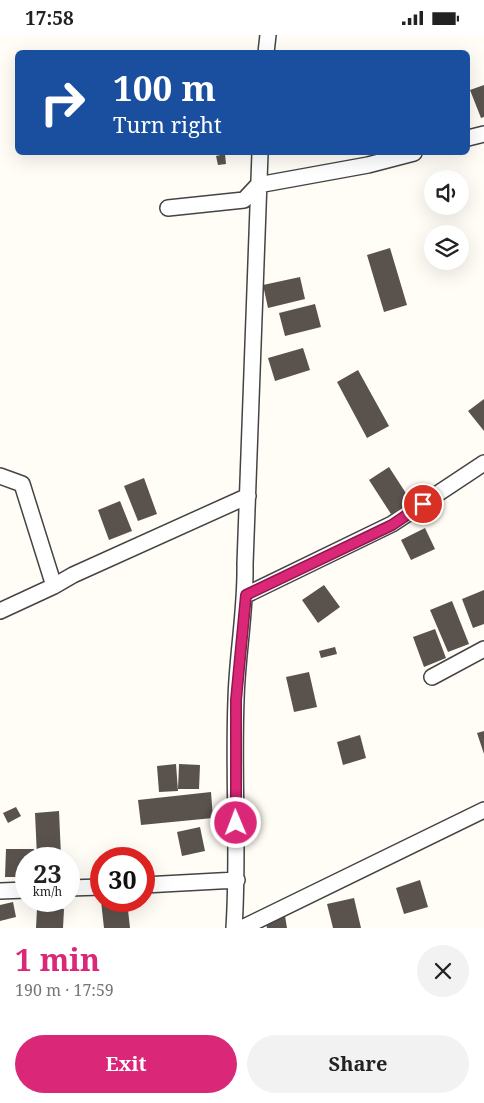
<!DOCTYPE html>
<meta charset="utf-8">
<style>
body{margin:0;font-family:"Noto Serif",serif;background:#f2f2f2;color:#222;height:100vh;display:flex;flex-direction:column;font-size:19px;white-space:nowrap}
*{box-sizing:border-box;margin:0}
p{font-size:16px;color:#767676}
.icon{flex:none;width:28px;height:28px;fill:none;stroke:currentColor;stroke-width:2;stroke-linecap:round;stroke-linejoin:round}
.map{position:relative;height:893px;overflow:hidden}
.side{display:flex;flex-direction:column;background:#fff;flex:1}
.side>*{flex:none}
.guide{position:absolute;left:15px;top:15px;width:455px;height:105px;border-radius:8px;box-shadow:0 5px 20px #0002;background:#1a4fa0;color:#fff;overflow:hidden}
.fabs{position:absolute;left:424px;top:135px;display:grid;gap:10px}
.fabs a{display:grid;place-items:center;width:45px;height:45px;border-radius:50%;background:#fff;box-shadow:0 5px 20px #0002;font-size:25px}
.speed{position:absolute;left:15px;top:812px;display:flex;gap:10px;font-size:25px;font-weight:700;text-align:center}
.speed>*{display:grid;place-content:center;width:65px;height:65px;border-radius:50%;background:#fff;box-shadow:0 5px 20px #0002;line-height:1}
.speed small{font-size:12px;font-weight:400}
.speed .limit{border:8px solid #d22;background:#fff;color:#111}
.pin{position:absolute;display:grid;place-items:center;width:42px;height:42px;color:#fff;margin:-21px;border:2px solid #fff;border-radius:50%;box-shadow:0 1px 5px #0007}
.me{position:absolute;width:55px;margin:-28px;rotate:359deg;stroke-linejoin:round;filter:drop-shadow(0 0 4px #0008)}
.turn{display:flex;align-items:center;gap:18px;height:105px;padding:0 15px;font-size:22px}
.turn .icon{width:65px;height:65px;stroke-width:2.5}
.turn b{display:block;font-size:35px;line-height:42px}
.round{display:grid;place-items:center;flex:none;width:52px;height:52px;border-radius:26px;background:#f2f2f2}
.summary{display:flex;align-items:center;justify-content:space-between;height:85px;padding:0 15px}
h1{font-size:30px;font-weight:700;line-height:38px;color:#db2777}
.button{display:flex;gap:10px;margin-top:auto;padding:10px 15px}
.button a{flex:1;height:58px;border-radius:30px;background:#db2777;color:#fff;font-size:20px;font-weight:700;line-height:58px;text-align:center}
.button a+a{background:#f2f2f2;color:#222}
.status{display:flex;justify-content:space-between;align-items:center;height:35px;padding:0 25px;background:#fff;direction:ltr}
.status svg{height:14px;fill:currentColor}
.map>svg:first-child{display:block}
.building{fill:#5a524d}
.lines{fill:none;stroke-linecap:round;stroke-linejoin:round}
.street-casing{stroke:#444;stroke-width:18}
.street{stroke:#fff;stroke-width:15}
.route-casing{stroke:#8e194d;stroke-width:12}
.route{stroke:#db2777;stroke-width:9}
</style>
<div class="status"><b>17:58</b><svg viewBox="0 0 49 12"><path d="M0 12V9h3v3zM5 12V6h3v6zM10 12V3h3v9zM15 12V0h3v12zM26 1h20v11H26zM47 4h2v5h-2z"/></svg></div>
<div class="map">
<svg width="484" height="893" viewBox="0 0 484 893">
<rect width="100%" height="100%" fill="#fffdf5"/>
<path class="building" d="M484 50V82L481 83 470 55Z
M225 119 226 129 218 130 216 121Z
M390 213 407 270 384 277 367 220Z
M300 242 305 264 268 273 263 250Z
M315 269 321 292 285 301 279 278Z
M303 313 310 335 275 346 268 323Z
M358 335 389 391 367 403 337 347Z
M484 364V396L468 376Z
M389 432 411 466 391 479 369 445Z
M144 443 157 479 138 486 124 451Z
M120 466 132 496 109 505 98 475Z
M425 493 435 514 411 525 401 505Z
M324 550 340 572 318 588 302 565Z
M484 555V589L473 593 462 564Z
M452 566 469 609 448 617 430 575Z
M435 594 446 623 424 632 413 602Z
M335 612 337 619 321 623 319 616Z
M309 637 317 672 294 677 286 642Z
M484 696V719L477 698Z
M360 700 366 723 343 730 337 707Z
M176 729 178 756 159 757 157 731Z
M179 729 200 730 199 754H178Z
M211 757 213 783 141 790 138 765Z
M16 772 21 781 8 788 3 778Z
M59 776 61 821 37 822 35 778Z
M200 792 205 816 182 821 177 797Z
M6 814H34V824H26V842H5Z
M420 845 428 872 404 879 396 853Z
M354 863 361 893H333L327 869Z
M101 866H127L130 893H104Z
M13 867 16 882 0 886V870Z
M37 873 64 874 63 893H36Z
M285 881 287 893H267L265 885Z"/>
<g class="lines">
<defs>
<path id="street" d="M266 18 268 0
M468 103 484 99
M168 173 244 165 258 150 368 130 414 118
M0 441 22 449 54 551
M246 560 392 489 484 428
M0 576 54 551 73 540 248 461
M432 642 484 614
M144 850 237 845
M69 853 101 852
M0 856 26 855
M234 893C239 817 233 741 236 665 237 620 246 575 245 529L260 118
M242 893 484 775"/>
</defs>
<use href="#street" class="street-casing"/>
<use href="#street" class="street"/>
</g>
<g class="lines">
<defs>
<path id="route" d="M236 788V665L246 560 392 490 423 469"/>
</defs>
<use href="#route" class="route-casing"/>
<use href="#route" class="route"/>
</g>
</svg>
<div class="fabs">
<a><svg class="icon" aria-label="sound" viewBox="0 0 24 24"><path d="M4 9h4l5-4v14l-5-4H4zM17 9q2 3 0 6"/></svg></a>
<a><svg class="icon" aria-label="layers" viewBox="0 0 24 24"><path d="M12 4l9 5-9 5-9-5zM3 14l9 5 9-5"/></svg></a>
</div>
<div class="speed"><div>23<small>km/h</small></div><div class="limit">30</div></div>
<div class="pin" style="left:423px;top:469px;background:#d93025"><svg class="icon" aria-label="arrive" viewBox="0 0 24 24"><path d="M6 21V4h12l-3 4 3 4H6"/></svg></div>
<svg class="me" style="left:236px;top:788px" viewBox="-20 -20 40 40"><circle r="17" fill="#db2777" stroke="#fff" stroke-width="3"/><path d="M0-11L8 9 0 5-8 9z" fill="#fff"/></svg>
<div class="guide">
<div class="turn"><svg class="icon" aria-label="right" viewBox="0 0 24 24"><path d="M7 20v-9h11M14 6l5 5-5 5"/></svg><div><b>100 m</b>Turn right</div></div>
</div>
</div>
<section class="side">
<div class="summary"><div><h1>1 min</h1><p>190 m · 17:59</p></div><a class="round"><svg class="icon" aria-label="close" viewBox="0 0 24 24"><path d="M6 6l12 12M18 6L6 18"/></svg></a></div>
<div class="button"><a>Exit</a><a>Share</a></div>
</section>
